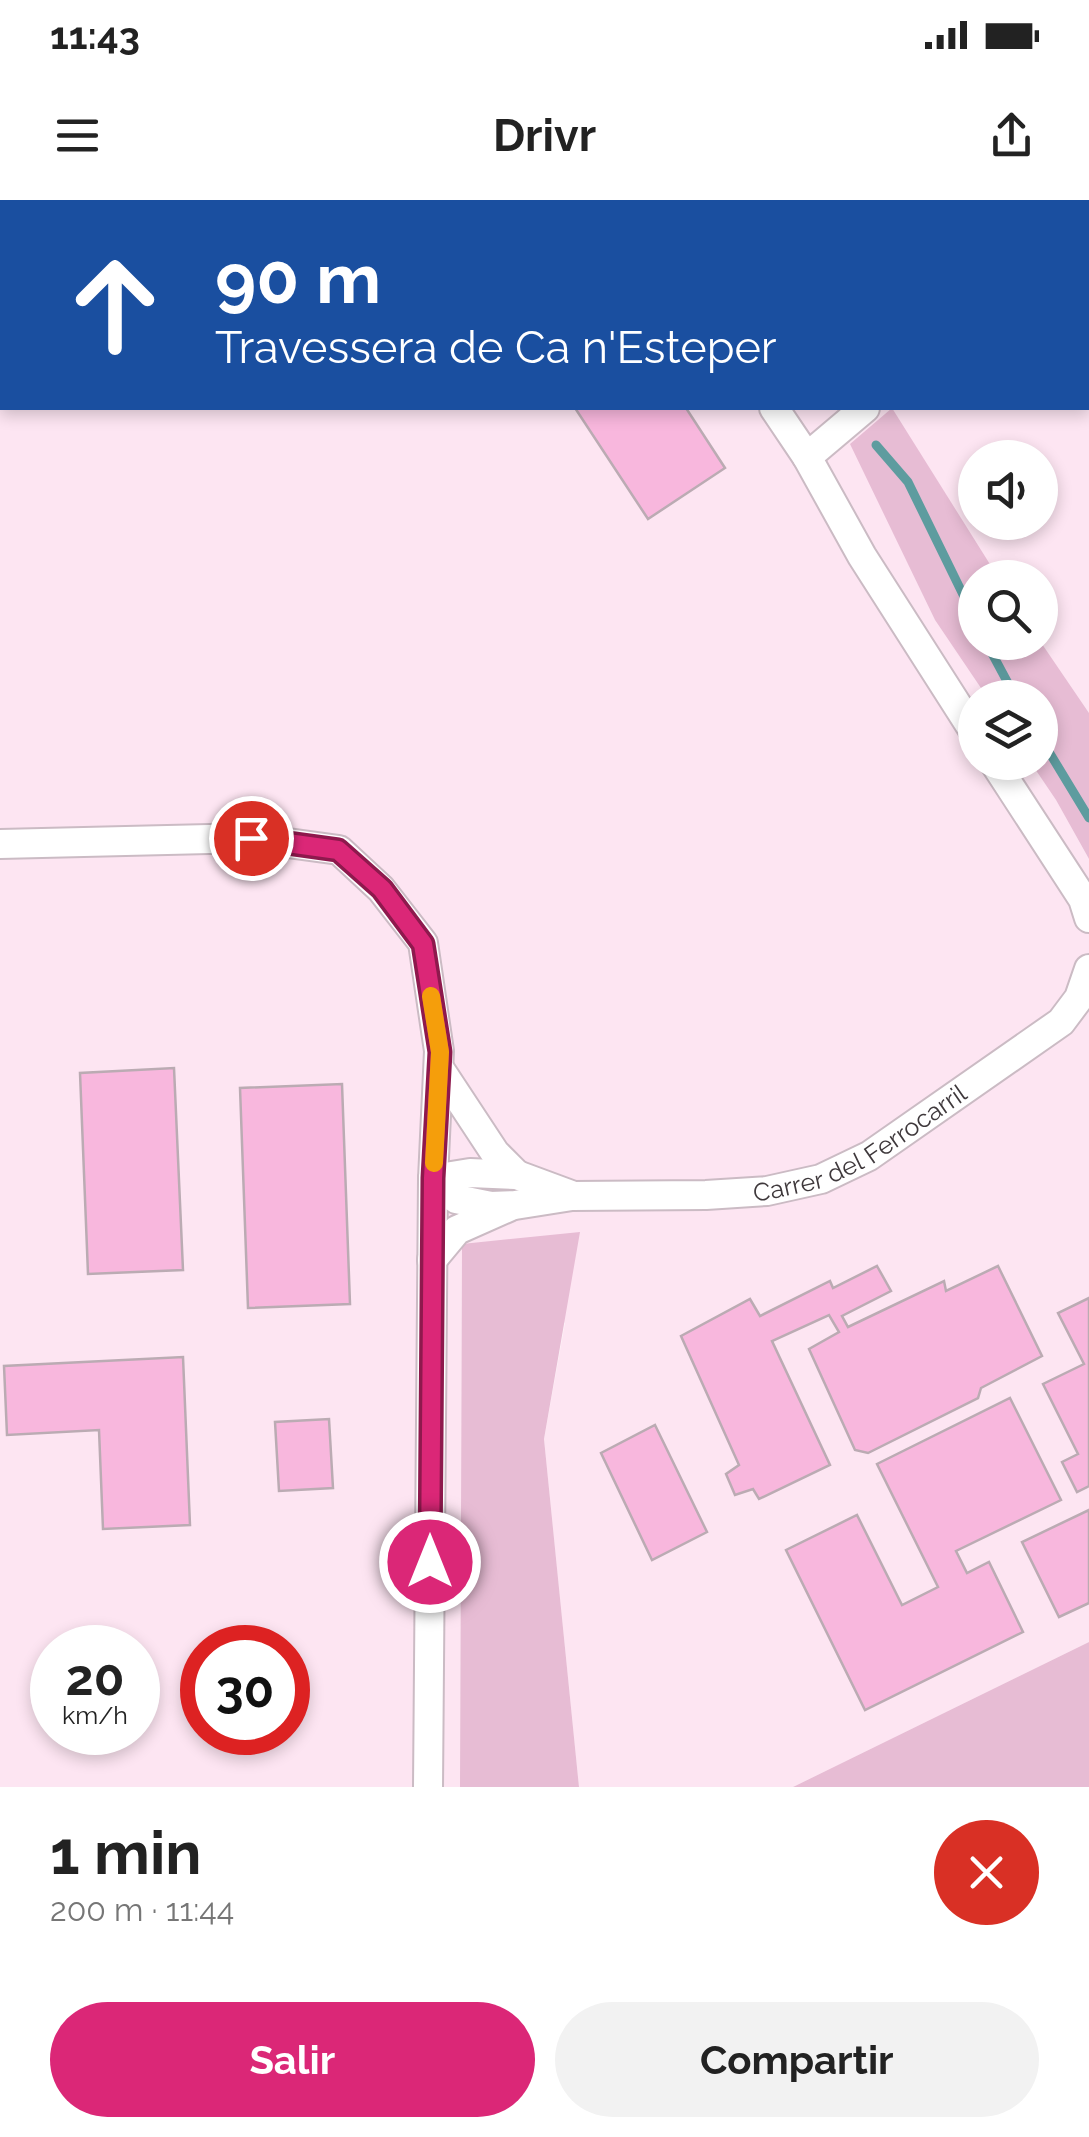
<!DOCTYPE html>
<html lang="es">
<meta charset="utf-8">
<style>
body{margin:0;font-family:Raleway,sans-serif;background:#f2f2f2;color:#222;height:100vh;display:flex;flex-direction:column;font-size:38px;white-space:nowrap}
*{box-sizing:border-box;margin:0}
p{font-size:32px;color:#767676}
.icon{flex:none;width:55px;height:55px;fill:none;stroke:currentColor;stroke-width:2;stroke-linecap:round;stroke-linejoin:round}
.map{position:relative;height:1587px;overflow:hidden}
.panel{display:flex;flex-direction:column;background:#fff;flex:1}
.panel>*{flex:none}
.guide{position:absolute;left:0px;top:0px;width:1090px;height:210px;box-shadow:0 5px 15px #0003;background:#1a4fa0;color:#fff;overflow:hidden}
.tools{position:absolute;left:958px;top:240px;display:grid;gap:20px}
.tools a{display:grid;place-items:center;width:100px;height:100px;border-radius:50%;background:#fff;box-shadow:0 5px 15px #0003;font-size:50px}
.speed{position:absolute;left:30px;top:1425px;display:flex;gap:20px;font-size:50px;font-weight:700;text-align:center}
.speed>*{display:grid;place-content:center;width:130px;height:130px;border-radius:50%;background:#fff;box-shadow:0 5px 15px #0003;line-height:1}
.speed small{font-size:25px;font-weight:400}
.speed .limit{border:15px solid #d22;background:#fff;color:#111}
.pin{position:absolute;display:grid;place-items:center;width:85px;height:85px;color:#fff;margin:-42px;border:5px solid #fff;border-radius:50%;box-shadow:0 2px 10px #0007}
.me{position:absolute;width:110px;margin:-55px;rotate:0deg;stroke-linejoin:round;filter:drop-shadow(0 0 8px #0008)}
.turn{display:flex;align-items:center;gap:35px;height:210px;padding:0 50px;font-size:45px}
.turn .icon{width:130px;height:130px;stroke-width:2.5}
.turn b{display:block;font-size:70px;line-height:85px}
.round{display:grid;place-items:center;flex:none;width:105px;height:105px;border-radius:52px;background:#f2f2f2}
.overview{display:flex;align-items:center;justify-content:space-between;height:170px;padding:0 50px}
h1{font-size:60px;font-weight:700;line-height:75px}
.button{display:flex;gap:20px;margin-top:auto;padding:20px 50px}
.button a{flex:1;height:115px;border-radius:60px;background:#db2777;color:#fff;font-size:40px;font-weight:700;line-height:115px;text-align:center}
.button a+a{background:#f2f2f2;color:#222}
.status{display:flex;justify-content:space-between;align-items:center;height:70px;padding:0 50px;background:#fff;direction:ltr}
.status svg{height:28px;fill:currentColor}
header{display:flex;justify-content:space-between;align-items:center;height:130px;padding:0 50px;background:#fff;font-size:45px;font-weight:700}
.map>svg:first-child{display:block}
.built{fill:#fde5f2;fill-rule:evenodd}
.green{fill:#e7bcd4}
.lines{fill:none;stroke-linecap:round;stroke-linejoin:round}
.stream{stroke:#5e9c9f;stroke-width:9}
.building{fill:#f8b7dd;stroke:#bbabb3;stroke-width:2.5}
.minor-casing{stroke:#cbbbc4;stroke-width:32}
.minor{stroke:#fff;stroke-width:28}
.route-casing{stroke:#8e194d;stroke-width:25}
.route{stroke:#db2777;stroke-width:18}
.slow{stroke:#f59e0b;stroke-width:18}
.labels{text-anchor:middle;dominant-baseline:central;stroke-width:8;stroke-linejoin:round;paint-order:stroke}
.street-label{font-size:25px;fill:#3f393c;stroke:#fff}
</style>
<div class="status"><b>11:43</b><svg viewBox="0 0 49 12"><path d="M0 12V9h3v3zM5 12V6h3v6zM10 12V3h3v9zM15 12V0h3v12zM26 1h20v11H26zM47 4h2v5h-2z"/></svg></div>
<header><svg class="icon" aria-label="menu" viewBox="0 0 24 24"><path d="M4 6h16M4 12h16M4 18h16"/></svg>Drivr<svg class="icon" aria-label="share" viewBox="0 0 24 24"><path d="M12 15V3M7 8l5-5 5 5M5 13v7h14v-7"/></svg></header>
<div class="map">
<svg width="1089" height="1587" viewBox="0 0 1089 1587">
<rect width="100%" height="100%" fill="#fdf3f8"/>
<path class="built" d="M0 0H673L674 2H2V208H1088V2H929L927 0H1089V513L1040 441V378L998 377 892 209 851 244 935 420 987 497 975 498V562L1031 563 1056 600 1089 659V1442L793 1587H579L544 1239 565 1123 462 1044 460 1587H0ZM975 258H1040V322H975ZM52 1448H138V1532H52ZM202 1448H288V1532H202Z"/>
<path class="green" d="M673 0H927L929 2H674Z
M892 208 998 377 975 378V442H1040V441L1089 513V659L1056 600 1031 563 1040 562V498L987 497 935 420 850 244Z
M580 1032 544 1239 579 1587H460L462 1044Z
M1089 1442V1587H793Z"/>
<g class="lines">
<path class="stream" d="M689 0 691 2
M876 245 908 282 975 419
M986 442 1016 498
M1040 537 1089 618"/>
</g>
<path class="building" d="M438 0H549L551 2H440Z
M575 208H686L725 268 648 319Z
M174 868 183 1070 88 1074 80 873Z
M342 884 350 1104 248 1108 240 888Z
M877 1066 891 1091 842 1116 848 1127 944 1081 946 1091 998 1066 1042 1156 981 1188 978 1198 868 1253 855 1250 809 1149 839 1132 829 1115 772 1141 830 1265 759 1299 753 1289 735 1295 726 1274 739 1265 681 1136 750 1099 760 1116 830 1081 833 1088Z
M1089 1098V1286L1077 1292 1062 1262 1078 1254 1043 1184 1084 1164 1058 1113Z
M183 1157 190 1325 103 1329 99 1230 7 1235 4 1166Z
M1010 1198 1061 1300 956 1351 967 1373 989 1362 1023 1432 865 1510 786 1350 857 1315 902 1405 938 1387 877 1264Z
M329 1219 333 1288 279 1291 275 1222Z
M655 1225 707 1332 652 1360 601 1253Z
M1089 1310V1403L1059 1417 1022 1342Z"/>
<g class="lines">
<defs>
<g id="minor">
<path d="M639 0 641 2"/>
<path d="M1088 20 1089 19"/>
<path d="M774 208 807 257 862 356 975 533"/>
<path d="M807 257 865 208"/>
<path d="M994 562 1083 699 1089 718"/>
<path d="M0 644 251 638 339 650 381 689 423 743 439 851 433 979 428 1587"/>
<path d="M439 868 495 953 517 975"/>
<path id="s1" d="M433 979 456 999 491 1006 515 1005 572 996 706 995 767 991 821 979 869 956 1061 822 1079 798 1089 769"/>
<path d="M433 979 470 973 517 975 571 995"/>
<path d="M432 1060 457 1030 509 1007"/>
</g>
</defs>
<use href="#minor" class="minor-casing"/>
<use href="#minor" class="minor"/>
</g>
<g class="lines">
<defs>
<path id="route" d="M251 638 338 650 382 689 423 744 440 852 433 978 430 1362"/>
</defs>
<use href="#route" class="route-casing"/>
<use href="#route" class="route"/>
<path class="slow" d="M431 796 440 852 434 963"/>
</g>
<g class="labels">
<g class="street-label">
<text stroke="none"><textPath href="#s1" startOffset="448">Carrer del Ferrocarril</textPath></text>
</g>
</g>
</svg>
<div class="tools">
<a><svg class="icon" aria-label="sound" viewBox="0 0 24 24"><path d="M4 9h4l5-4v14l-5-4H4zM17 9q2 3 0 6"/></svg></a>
<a><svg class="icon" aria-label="search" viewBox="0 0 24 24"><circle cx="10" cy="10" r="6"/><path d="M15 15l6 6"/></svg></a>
<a><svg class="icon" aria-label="layers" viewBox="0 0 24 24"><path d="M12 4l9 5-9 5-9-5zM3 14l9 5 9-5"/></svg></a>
</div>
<div class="speed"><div>20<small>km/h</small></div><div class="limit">30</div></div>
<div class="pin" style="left:251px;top:638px;background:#d93025"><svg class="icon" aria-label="arrive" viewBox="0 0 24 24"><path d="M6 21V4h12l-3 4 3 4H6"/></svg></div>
<svg class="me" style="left:430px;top:1362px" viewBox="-20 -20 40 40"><circle r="17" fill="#db2777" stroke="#fff" stroke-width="3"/><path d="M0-11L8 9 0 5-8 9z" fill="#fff"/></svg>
<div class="guide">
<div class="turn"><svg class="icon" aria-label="ahead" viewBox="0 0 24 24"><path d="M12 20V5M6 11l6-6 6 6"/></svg><div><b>90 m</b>Travessera de Ca n'Esteper</div></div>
</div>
</div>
<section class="panel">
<div class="overview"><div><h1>1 min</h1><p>200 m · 11:44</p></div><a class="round" style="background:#d93025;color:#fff"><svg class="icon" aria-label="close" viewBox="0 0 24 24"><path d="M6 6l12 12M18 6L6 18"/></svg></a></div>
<div class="button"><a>Salir</a><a>Compartir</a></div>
</section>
